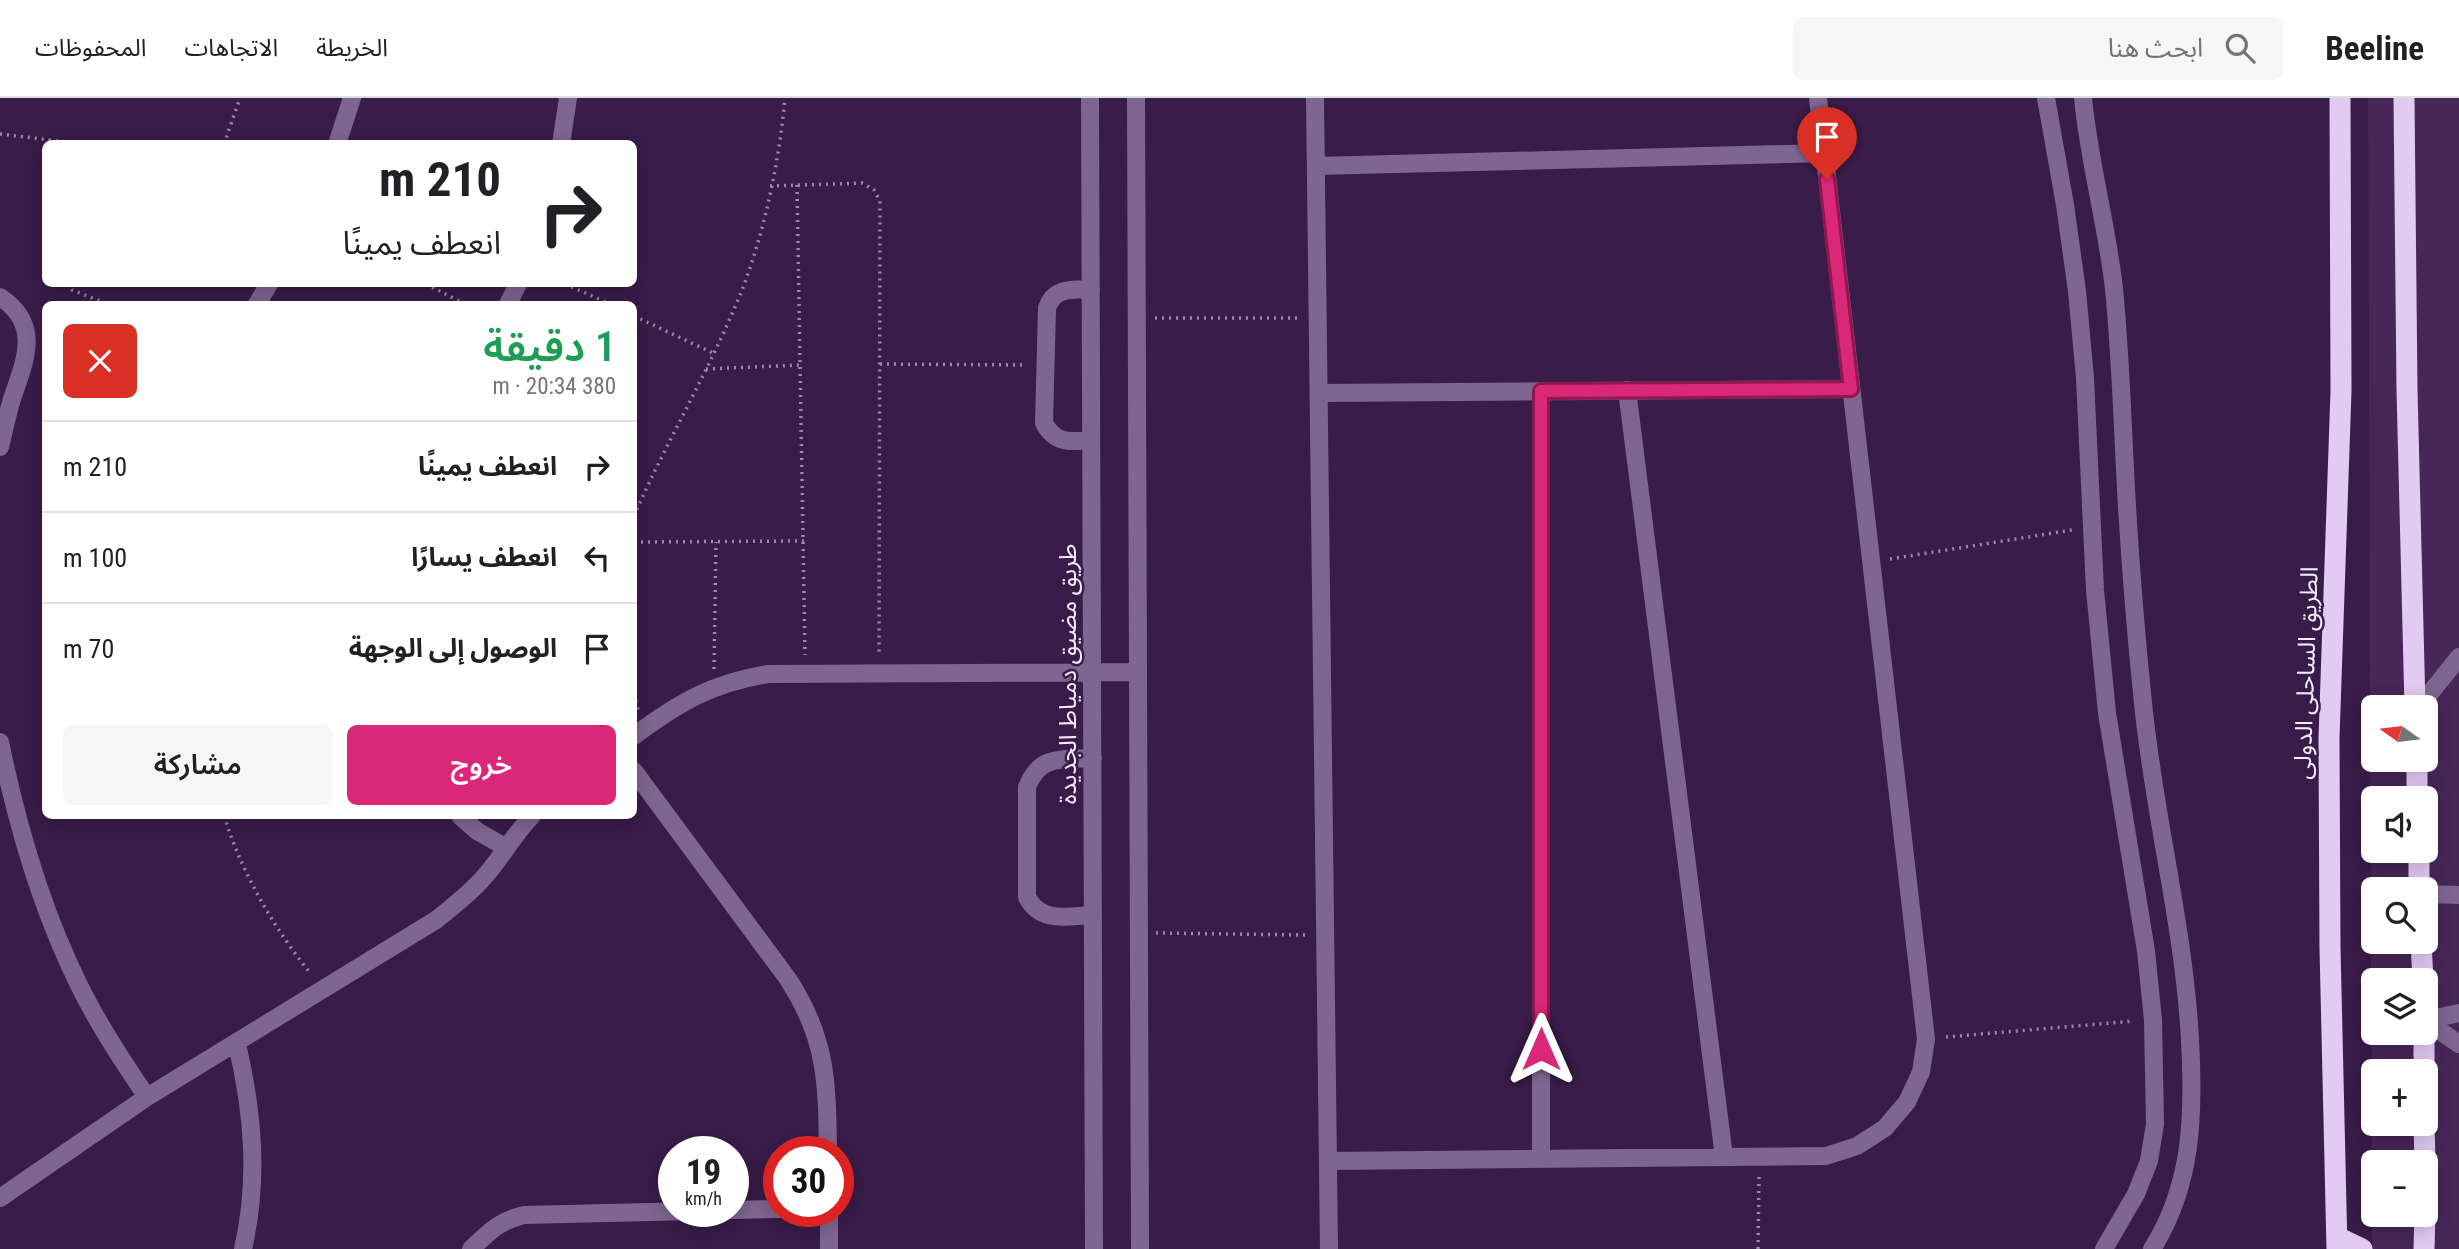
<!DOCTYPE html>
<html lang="ar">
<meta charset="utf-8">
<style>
body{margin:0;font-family:"Roboto Condensed","Noto Sans Arabic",sans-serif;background:#f6f6f6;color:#202124;direction:rtl;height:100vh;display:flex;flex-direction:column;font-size:26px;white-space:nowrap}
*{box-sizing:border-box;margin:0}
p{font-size:23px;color:#757577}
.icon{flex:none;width:38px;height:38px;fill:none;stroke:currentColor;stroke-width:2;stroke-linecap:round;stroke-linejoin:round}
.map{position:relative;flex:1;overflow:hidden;direction:ltr}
.drawer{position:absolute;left:42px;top:203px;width:595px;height:518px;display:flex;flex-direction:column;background:#fff;border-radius:10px;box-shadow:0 4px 18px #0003;direction:rtl}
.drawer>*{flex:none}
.banner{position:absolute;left:42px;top:42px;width:595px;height:147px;border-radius:10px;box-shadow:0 4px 18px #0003;direction:rtl;background:#fff;color:#202124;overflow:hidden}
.needle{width:46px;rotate:284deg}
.controls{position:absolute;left:2361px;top:597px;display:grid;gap:14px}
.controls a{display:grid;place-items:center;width:77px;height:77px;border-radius:10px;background:#fff;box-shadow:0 4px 18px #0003;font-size:35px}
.speed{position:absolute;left:658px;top:1038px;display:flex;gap:14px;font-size:35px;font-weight:700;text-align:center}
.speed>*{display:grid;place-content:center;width:91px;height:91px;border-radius:50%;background:#fff;box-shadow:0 4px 18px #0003;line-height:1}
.speed small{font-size:18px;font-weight:400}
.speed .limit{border:10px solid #d22;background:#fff;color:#111}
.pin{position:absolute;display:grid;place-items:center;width:60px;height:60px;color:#fff;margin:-72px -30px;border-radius:50% 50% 50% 0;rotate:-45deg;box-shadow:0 0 7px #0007}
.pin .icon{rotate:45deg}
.me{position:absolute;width:77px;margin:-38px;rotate:0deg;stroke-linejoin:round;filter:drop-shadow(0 0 5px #0008)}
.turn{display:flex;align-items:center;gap:24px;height:147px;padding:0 21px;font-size:32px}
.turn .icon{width:91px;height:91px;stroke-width:2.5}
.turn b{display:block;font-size:49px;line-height:60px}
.round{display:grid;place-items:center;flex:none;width:74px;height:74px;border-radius:10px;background:#f6f6f6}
.head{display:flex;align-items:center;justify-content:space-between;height:119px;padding:0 21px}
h1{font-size:42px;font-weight:600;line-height:52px;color:#1e9e55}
.primary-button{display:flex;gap:14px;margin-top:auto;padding:14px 21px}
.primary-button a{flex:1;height:80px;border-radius:10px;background:#db2777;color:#fff;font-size:28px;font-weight:600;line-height:80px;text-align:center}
.primary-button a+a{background:#f6f6f6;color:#202124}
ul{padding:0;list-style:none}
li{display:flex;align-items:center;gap:21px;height:91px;padding:0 21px;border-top:2px solid #e0e0e0}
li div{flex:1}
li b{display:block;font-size:26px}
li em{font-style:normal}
header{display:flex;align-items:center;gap:42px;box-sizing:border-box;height:98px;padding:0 35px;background:#fff;border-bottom:2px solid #e0e0e0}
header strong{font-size:33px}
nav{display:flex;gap:38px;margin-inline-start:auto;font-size:24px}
.search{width:490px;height:63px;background:#f6f6f6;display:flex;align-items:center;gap:18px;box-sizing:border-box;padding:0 24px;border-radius:10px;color:#757577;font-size:26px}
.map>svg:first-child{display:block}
.built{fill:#472658;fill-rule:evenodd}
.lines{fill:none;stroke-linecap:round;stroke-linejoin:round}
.path{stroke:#9c89a7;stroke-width:3.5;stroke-dasharray:2 5;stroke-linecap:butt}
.minor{stroke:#7f6690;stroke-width:18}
.highway{stroke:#e2caf3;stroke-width:21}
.route-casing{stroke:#8e194d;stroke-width:18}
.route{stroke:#db2777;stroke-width:12}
.labels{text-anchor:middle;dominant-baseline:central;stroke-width:5;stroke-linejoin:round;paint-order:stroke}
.street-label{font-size:24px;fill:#f6ecfd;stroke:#391c49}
</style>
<header>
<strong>Beeline</strong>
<div class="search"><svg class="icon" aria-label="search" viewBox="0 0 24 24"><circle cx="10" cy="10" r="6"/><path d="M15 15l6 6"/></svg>ابحث هنا</div>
<nav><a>الخريطة</a><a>الاتجاهات</a><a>المحفوظات</a></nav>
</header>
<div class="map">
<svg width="2459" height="1151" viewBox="0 0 2459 1151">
<rect width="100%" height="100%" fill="#391c49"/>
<path class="built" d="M2368 0H2459V1151H2372ZM2373 609H2426V662H2373ZM2373 700H2426V752H2373ZM2373 791H2426V844H2373ZM2373 882H2426V934H2373ZM2373 973H2426V1026H2373ZM2373 1064H2426V1116H2373Z"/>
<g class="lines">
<path class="path" d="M0 36 83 46
M224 46 240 0
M797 87 805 557
M770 88 862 85 874 92 880 103 879 556
M67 186 72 192 108 206
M426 186 465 206
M565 186 610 206
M634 218 713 255
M1155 220H1298
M880 266 1026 267
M706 271 800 267
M634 418C667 342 711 270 742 192 765 132 779 64 785 0
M634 444 804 443
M1890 461 2072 432
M714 571 716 444
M634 596 638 612
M224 718C242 775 273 829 311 876
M1156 835 1306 837
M1946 939 2134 923
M1758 1151 1759 1078"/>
<path class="minor" d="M1090 0 1094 1151
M1136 0 1140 1151
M1315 0 1329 1151
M2046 0 2065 107 2077 193 2085 280 2095 492 2107 615 2146 853 2153 922 2155 1026 2149 1063 2136 1096 2104 1151
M2083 0C2089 64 2107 127 2114 191 2120 251 2122 311 2125 372 2129 450 2135 528 2143 605 2154 718 2184 828 2190 942 2194 1016 2193 1086 2152 1151
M337 46 352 0
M561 46 568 0
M1316 68 1824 55
M1091 191C1072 192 1054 189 1047 210L1044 325C1055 346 1071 344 1091 342
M0 199C42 227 25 262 12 301 7 317 4 333 0 349
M257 206 269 186
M508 206 518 186
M1627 292 1724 1059
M1319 295 1851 291
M2419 609 2459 559
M634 638C678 605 712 585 768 576L1138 574
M0 644C17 727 42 813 80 889 99 928 123 964 147 999
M1093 660C1062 662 1040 656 1027 689V799C1041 826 1068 818 1093 817
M634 673 788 881C827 941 827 984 828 1054
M460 718 477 733 505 749
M2426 796 2459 797
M2426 922 2459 915
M2426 923 2459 946
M237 946C253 1015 259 1081 243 1151
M1541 1061V293
M1328 1063 1826 1058 1857 1048 1885 1030 1907 1004 1921 974 1926 941 1818 0
M0 1100 147 999 436 822C453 808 471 795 485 778 502 759 514 736 532 718
M733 1112 779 1111
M829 1113V1151
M471 1151C489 1134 499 1123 524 1117L693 1113"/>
<path class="highway" d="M2404 0 2407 292 2415 609
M2417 662V700
M2419 752V791
M2421 844 2423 882
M2424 934V973
M2424 1026 2425 1064
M2337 1139 2362 1151
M2337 1151 2330 850 2329 640 2341 293 2340 0
M2424 1151 2425 1116"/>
</g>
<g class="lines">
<defs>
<path id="route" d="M1541 951V293L1851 291 1827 81"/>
</defs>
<use href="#route" class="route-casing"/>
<use href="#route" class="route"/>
</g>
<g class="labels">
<g class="street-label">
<text transform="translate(2306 575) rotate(-88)">الطريق الساحلى الدولى</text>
<text transform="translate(1068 576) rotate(-90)">طريق مضيق دمياط الجديدة</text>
</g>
</g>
</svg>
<div class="controls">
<a><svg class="needle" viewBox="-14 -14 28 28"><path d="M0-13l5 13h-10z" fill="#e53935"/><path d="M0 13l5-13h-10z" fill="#757577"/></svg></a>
<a><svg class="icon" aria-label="sound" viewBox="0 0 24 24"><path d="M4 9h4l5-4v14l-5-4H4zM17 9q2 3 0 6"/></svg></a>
<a><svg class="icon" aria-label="search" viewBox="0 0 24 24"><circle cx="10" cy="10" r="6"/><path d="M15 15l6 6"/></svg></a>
<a><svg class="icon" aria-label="layers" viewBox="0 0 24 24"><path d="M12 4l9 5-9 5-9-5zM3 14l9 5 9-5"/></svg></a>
<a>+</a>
<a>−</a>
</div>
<div class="speed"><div>19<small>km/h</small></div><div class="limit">30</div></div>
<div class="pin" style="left:1827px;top:81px;background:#d93025"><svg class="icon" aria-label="arrive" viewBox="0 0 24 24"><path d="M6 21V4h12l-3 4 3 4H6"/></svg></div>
<svg class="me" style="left:1541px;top:951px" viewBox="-20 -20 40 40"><path d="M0-17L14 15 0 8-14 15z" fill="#db2777" stroke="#fff" stroke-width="4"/></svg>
<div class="banner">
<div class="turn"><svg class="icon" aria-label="right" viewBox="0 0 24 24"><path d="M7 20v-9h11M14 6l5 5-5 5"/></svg><div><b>210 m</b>انعطف يمينًا</div></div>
</div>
<section class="drawer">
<div class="head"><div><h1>1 دقيقة</h1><p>380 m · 20:34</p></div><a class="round" style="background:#d93025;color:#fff"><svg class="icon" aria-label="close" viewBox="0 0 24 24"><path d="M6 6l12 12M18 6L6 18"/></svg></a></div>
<ul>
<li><svg class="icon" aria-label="right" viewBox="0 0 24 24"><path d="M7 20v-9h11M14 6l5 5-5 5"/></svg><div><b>انعطف يمينًا</b></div><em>210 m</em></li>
<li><svg class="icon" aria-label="left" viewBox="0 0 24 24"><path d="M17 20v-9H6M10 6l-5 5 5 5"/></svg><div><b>انعطف يسارًا</b></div><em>100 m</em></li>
<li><svg class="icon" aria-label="arrive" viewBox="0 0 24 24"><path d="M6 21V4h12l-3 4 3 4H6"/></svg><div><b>الوصول إلى الوجهة</b></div><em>70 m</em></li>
</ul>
<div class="primary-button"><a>خروج</a><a>مشاركة</a></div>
</section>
</div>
